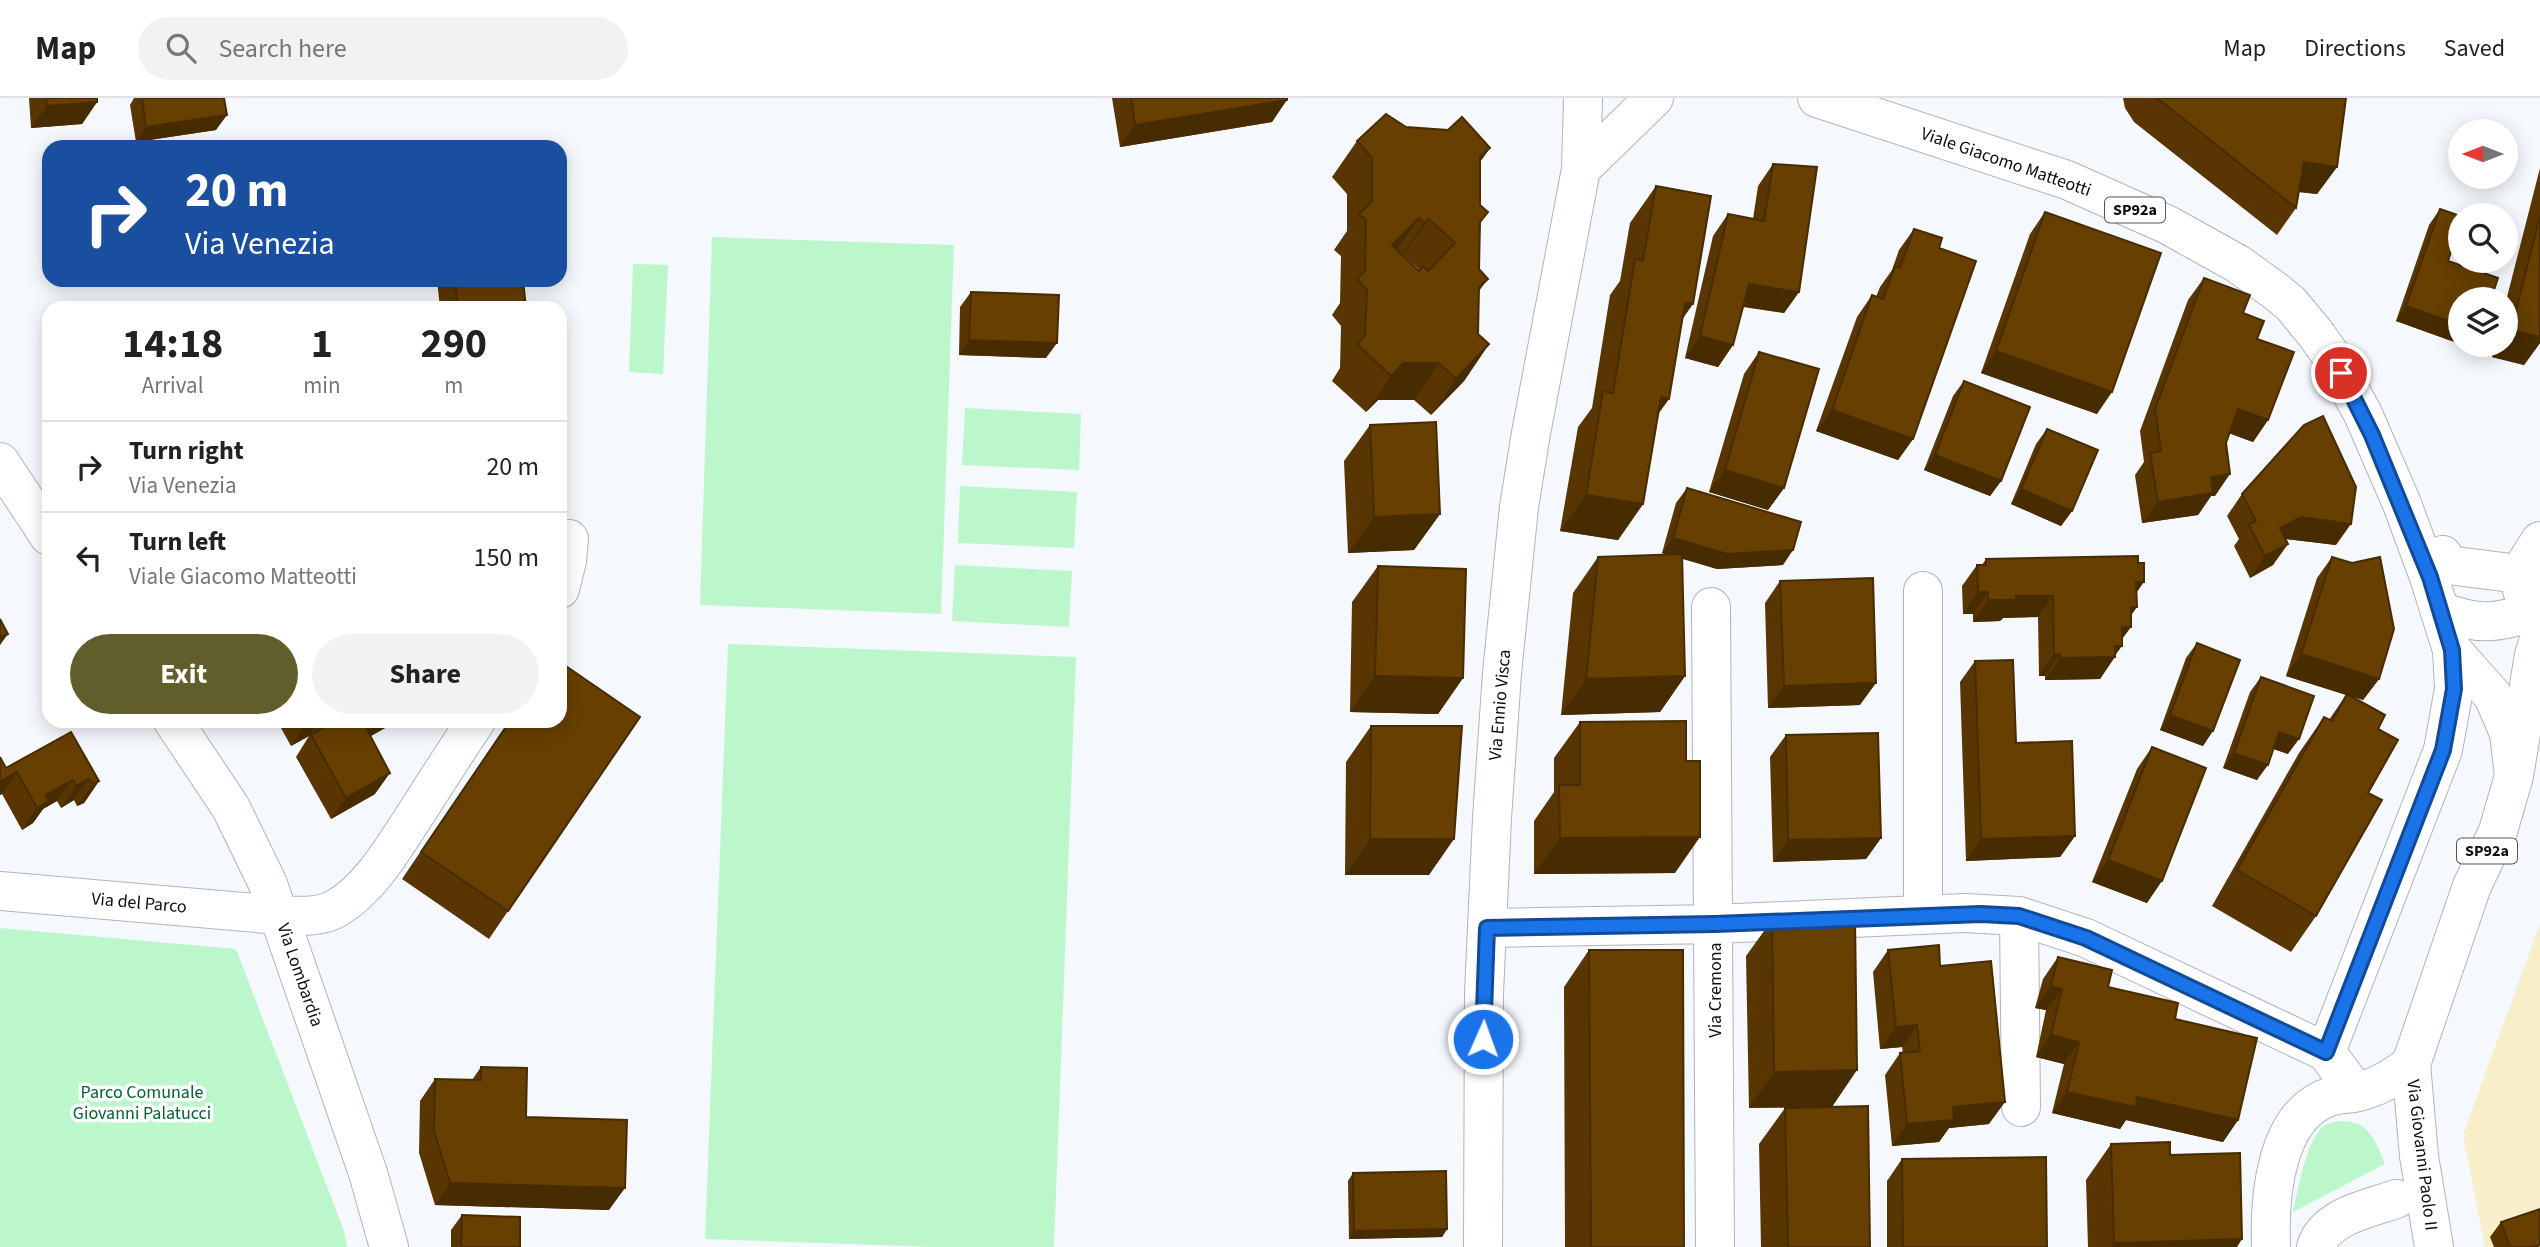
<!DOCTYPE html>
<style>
body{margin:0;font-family:"Source Sans 3",sans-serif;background:#f2f2f2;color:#222;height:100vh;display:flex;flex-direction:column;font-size:26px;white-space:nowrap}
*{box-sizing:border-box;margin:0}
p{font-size:23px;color:#767676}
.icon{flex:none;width:38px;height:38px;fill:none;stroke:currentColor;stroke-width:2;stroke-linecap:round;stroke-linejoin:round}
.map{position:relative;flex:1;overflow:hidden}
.sheet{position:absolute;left:42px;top:203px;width:525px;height:427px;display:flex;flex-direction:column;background:#fff;border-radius:21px;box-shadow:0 4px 18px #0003}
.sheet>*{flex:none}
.guide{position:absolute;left:42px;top:42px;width:525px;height:147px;border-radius:21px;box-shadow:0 4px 18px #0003;background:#1a4fa0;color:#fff;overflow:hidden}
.needle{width:46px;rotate:270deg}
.fabs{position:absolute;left:2448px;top:21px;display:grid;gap:14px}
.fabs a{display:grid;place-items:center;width:70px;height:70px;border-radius:50%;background:#fff;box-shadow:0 4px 18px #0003;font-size:35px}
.pin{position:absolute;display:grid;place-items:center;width:60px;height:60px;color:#fff;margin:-30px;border:4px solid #fff;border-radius:50%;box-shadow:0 2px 7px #0007}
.me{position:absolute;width:77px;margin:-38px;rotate:2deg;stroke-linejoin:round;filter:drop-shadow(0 0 5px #0008)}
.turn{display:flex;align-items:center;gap:24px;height:147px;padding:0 28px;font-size:32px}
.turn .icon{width:91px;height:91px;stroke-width:2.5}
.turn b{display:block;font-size:49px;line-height:60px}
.eta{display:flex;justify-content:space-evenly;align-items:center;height:119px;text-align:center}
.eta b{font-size:42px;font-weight:700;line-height:49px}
.primary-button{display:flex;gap:14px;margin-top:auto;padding:14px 28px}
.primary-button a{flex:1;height:80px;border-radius:42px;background:#615e2b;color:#fff;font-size:28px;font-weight:700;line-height:80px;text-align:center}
.primary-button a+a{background:#f2f2f2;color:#222}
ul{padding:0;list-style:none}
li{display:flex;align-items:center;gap:21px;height:91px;padding:0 28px;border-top:2px solid #e0e0e0}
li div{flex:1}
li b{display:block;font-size:26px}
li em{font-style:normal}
header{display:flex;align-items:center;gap:42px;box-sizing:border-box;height:98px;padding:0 35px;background:#fff;border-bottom:2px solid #e0e0e0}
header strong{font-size:33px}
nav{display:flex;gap:38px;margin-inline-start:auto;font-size:24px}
.search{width:490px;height:63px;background:#f2f2f2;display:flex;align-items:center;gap:18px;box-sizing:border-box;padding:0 24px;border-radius:38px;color:#767676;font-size:26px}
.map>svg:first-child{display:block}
.green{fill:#bcf7cc}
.sand{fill:#f8eec9}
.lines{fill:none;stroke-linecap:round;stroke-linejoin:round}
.minor-casing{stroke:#afb4bd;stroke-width:40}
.major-casing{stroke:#afb4bd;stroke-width:40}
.minor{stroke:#fff;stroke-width:38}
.major{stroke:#fff;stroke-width:38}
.wall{fill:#593601;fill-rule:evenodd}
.shaded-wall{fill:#482c01}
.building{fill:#673f01;stroke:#482c01;stroke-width:2;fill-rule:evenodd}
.route-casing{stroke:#114b97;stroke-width:18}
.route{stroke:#1a73e8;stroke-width:12}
.labels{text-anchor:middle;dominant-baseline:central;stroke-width:7;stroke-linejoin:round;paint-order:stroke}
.shield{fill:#fff;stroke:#545557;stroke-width:2}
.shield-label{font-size:16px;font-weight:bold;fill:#0a0c0f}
.street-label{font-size:18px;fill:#0a0c0f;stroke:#fff}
.park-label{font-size:18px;fill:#036333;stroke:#fff}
</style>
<header>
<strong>Map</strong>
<div class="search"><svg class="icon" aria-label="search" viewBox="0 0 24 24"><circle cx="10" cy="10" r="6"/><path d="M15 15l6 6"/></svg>Search here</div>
<nav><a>Map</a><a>Directions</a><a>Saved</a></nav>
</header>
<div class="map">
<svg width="2540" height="1149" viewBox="0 0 2540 1149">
<rect width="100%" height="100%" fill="#f5f8fd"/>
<path class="green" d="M712 139 954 147 941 516 700 507Z
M633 166 668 167 663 276 629 274Z
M965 310 1081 316 1079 372 962 367Z
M960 388 1077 394 1074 450 958 445Z
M955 467 1072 473 1069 529 952 523Z
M728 546 1076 559 1054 1149H935L705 1141Z
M0 830 236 851 344 1133 347 1149H0Z
M2340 1023C2369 1022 2375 1042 2385 1066L2293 1114C2298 1092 2306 1042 2324 1028 2328 1025 2335 1024 2340 1023Z"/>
<path class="sand" d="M2540 826V1149H2485L2463 1037Z"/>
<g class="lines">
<defs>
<path id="minor" d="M0 364 49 438
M2443 457 2448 467 2519 476 2538 483
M560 491 567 463 569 441
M2522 492 2519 476 2540 443
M1711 509 1715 1149
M2440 513C2481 529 2499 525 2540 511
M173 623 231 710 268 786 368 1075 389 1149
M2515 672 2534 557 2540 538
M0 793 279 817C298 818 320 820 337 810 372 789 395 747 417 714 436 684 456 653 476 623
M1923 817V493
M2019 818 2021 1009
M1487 830 1715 826 1965 815 2019 818 2086 840 2326 954 2356 994
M2326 954 2443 652 2454 591 2452 552
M2411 966 2419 1058 2434 1149
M2316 1149C2326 1118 2368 1111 2396 1101"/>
<path id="major" d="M1817 0 2067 82 2168 127 2238 166 2274 192 2291 206 2315 235 2330 256 2363 316 2402 406 2429 479 2452 552 2493 598 2509 635 2514 678 2498 733 2472 788 2411 966C2393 980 2377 990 2354 995 2347 996 2339 996 2332 998 2275 1015 2269 1099 2271 1149
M1581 71 1654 0
M1483 1149 1484 895 1492 720 1502 575 1519 409 1531 335 1581 71 1583 0"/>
</defs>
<use href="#minor" class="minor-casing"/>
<use href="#major" class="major-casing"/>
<use href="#minor" class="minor"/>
<use href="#major" class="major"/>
</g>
<path class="wall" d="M29 0H97V4L82 26 31 30Z
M134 0H224L216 32 136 44 130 7Z
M1112 0H1287L1272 24 1120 49Z
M2123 0H2346L2337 69 2317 96 2298 94 2296 110 2277 137 2134 24 2125 10Z
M1406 29 1490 50 1480 64V107L1488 114 1480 126 1479 171 1488 181 1479 193 1478 236 1489 246 1464 283 1431 317 1414 302H1378L1366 314 1332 283 1340 270 1341 228 1332 217 1340 205 1341 158 1334 152 1347 133V96L1332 79 1357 43ZM1403 157 1420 172 1419 173Z
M1773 66 1799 194 1784 215 1743 209 1733 247 1718 269 1685 260 1713 138 1728 116 1753 121 1758 88Z
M2540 70V245L2524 267 2492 259 2495 247H2506V203Z
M1656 88 1682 222 1669 301 1659 314 1643 406 1618 442 1560 433 1578 329 1592 310 1610 197 1620 183 1630 125Z
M2440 111 2448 163 2460 201V246L2396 223 2429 127Z
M2045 114 2097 316 1981 275 2030 136Z
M1914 131 1939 150 1913 341 1898 362 1816 333 1857 219 1872 197 1876 199 1880 189 1892 172 1899 152Z
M2204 180 2243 215 2257 241 2268 322 2253 344 2229 335 2226 345 2215 398H2211L2198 417 2142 425 2135 377 2144 364 2140 333 2188 202Z
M437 182H523L526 210H440Z
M971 194 1046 260 959 257 960 209Z
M1759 254 1784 390 1768 412 1709 394 1744 276Z
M1964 283 2001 383 1990 398 1924 372 1953 298Z
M1370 327 1440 416 1414 452 1348 455 1344 363Z
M2047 331 2072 413 2061 428 2011 406 2036 346Z
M1687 390 1783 467 1717 471 1682 460 1685 578 1660 614 1561 617 1573 495 1598 459 1669 457 1662 455 1676 405Z
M2242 396 2336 447 2286 441 2273 467 2250 480 2234 448 2239 441 2227 418Z
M2332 459 2379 581 2363 602 2354 599 2378 631 2368 695 2316 818 2291 854 2212 808 2299 655 2324 619 2329 622 2346 597 2286 578 2317 480Z
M1986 461 2136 494 2131 517 2122 542 2115 557 2100 581 2045 582V578H2039L2038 519 2003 520 2000 523 1973 524V516H1963L1962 488 1977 467H1982Z
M1378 468 1463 580 1438 616 1350 614 1352 504Z
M1780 483 1860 607 1768 610 1765 505Z
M2197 545 2203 648 2160 632 2186 560Z
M1975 563 2016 645 2075 738 2060 759 1966 763 1960 584Z
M2261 579 2288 656 2273 651 2257 682 2223 670 2250 594Z
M277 623H395L394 625 370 638 375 696 331 721 296 659 309 638 291 648Z
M509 623H560L508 813 489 841 402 781Z
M1580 624 1675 775 1534 776V723L1554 694V660Z
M1371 628 1429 777H1345L1346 664Z
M71 634 99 683 84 705 77 708 74 702 61 710 57 703 43 711 33 725 22 732 2 696 0 697V659L6 670Z
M1786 637 1881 740 1866 761 1773 764 1770 659Z
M2152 649 2147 805 2092 784 2137 671Z
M1772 822 1857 972 1749 1010 1746 858Z
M1589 852 1684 1149H1565L1564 889Z
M1888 852 1940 868 1989 1026 1949 1030 1939 1044 1892 1048 1885 977 1900 955H1903L1902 949 1880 951 1873 874Z
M2058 859 2108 889 2175 921 2238 1022 2223 1044 2126 1022 2120 1031 2052 1015 2064 966 2036 959 2046 912 2035 910 2043 881Z
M481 969 526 1019 609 1112 435 1107 419 1055 420 1003 435 981 472 982Z
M1785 1010 1870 1149H1761L1759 1046Z
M2111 1046 2170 1057 2237 1149H2088L2086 1082Z
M1902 1061 2047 1149H1887V1083Z
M1353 1075 1447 1131 1442 1139 1349 1141 1348 1083Z
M462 1117 520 1149H451V1132Z
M2501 1124 2540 1149H2494L2490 1139Z"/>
<path class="shaded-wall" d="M1287 2 1272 24 1120 49 1135 27Z
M97 4 82 26 31 30 47 8Z
M227 17 216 32 136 44 146 29Z
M1490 50 1464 86 1480 58Z
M2304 64 2337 69 2317 96 2284 92Z
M1419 120 1394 156 1392 147Z
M1429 121 1403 157 1399 161 1424 125Z
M1749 186 1799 194 1784 215 1734 207Z
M1685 205 1693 206 1667 243Z
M2406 208 2460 227V246L2396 223Z
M2511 232 2540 239V245L2524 267 2492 259 2500 247H2506V239Z
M1700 238 1733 247 1718 269 1685 260Z
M969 242 1057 245 1046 260 959 257Z
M1489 246 1464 283 1431 317 1456 281Z
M1996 253 2112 294 2097 316 1981 275Z
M1403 265H1439L1414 302H1378L1366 314 1391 278Z
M1661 299 1669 301 1643 337Z
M2238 311 2268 322 2253 344 2223 333Z
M1832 312 1913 341 1898 362 1816 333Z
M1935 357 2001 383 1990 398 1924 372Z
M1725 372 1784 390 1768 412 1709 394Z
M2230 376 2215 398H2211L2198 417 2142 425 2158 404 2211 379Z
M2021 391 2072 413 2061 428 2011 406Z
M1586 397 1643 406 1618 442 1560 433Z
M1440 416 1414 452 1348 455 1374 419Z
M2301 419 2351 426 2336 447 2286 441 2265 452 2280 430Z
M1673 440 1793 452 1783 467 1717 471 1662 455Z
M2288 446 2273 467 2250 480 2265 458Z
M2136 484H2144L2129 505Z
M1978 494H1988L1973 516H1963Z
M2016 498H2053L2038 519 2003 520 2000 523 1973 524 1988 502Z
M2131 509H2137L2123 529H2131L2117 548H2122L2114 559H2115L2100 581 2045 582 2060 560Z
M8 536 0 547V540Z
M2054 556H2060L2045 578H2039Z
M2301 556 2379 581 2363 602 2286 578Z
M1375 578 1463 580 1438 616 1350 614Z
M1685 578 1660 614 1561 617 1586 581Z
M1876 585 1860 607 1768 610 1784 588Z
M2170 617 2213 633 2203 648 2160 632Z
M312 623H320L309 638 291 648 306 626Z
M374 623H395L394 625 350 650 365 628Z
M2279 634 2299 641 2288 656 2269 649Z
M2234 655 2268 667 2257 682 2223 670Z
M17 674 2 696 0 697V684Z
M390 675 375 696 331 721 346 700Z
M89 681 74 702 61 710 76 688Z
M73 682 57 703 43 711 33 725 22 732 45 697Z
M99 683 84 705 77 708 93 686Z
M2075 738 2060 759 1966 763 1981 741Z
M1700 739 1675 775 1534 776 1560 740Z
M1881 740 1866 761 1773 764 1788 742Z
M1370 741H1454L1429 777H1345Z
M2108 762 2162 783 2147 805 2092 784Z
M2051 888 2062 891 2046 912 2035 910Z
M1917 927 1902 949 1880 951 1896 929Z
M2051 937 2079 944 2064 966 2036 959Z
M1857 972 1832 1009 1749 1010 1774 974Z
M2067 994 2137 999 2238 1022 2223 1044 2126 1022 2120 1031 2052 1015Z
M2005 1004 1989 1026 1949 1030 1939 1044 1892 1048 1907 1026 1953 1009Z
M450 1085 625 1090 609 1112 435 1107Z
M1447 1131 1442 1139 1349 1141 1354 1133Z
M2242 1141 2237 1149H2111L2114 1145Z"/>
<path class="building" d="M46 0H97V4L47 8Z
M142 0H224L227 17 146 29Z
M1131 0H1287V2L1135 27Z
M2157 0H2346L2337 69 2304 64 2296 110Z
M1386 16 1406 29 1448 32 1462 19 1490 50 1480 58V107L1488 114 1480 124 1479 171 1488 181 1479 189 1478 236 1489 246 1456 281 1439 265H1403L1391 278 1357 246 1365 237 1367 192 1357 181 1365 173 1366 122 1359 116 1372 103V60L1357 43ZM1419 120 1424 125 1429 121 1455 145 1428 173 1423 168 1419 173 1392 147Z
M1773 66 1817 69 1799 194 1749 186 1733 247 1700 238 1728 116 1764 123Z
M1656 88 1711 98 1693 206 1685 205 1669 301 1661 299 1643 406 1586 397 1603 293 1613 295 1635 161 1643 162Z
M2440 111 2460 118V126L2448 163 2498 180 2491 201H2460V227L2406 208Z
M2045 114 2161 155 2112 294 1996 253Z
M2540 118V239L2511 232Z
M1914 131 1942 140 1939 150 1976 163 1913 341 1832 312 1872 197 1883 201 1895 168 1900 170Z
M2204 180 2250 197 2243 215 2264 223 2257 241 2294 254 2268 322 2238 311 2226 345 2230 376 2211 379 2213 395 2158 404 2150 355 2161 353 2155 311Z
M455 182H523L526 210H458Z
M971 194 1059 197 1057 245 969 242Z
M1759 254 1819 271 1784 390 1725 372Z
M1964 283 2030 309 2001 383 1935 357Z
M2323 318 2356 389 2351 426 2301 419 2280 430 2288 446 2265 458 2249 427 2256 423 2242 396 2304 327Z
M1436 324 1440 416 1374 419 1370 327Z
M2047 331 2098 352 2072 413 2021 391Z
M1687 390 1801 424 1793 452 1727 456 1673 440Z
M1682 456 1685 578 1586 581 1598 459Z
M2138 458V465H2144V484H2136L2137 509H2131V529H2122V548H2115V559L2060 560V556H2054L2053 498H2016V502H1988V494H1978L1977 467H1986V461Z
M2332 459 2352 465 2380 459 2394 531 2379 581 2301 556Z
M1378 468 1466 471 1463 580 1375 578Z
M1873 480 1876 585 1784 588 1780 483Z
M0 521 8 536 0 540Z
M2197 545 2240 562 2213 633 2170 617Z
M2013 562 2016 645 2072 643 2075 738 1981 741 1975 563Z
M560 564 640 619 508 813 421 754 510 623H560Z
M2261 579 2314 598 2299 641 2279 634 2268 667 2234 655Z
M2347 596 2385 617 2378 631 2398 642 2368 695 2382 702 2316 818 2237 772 2324 619 2332 623Z
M328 623H374L365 628 390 675 346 700 311 637 330 626Z
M1686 623V663H1700V739L1560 740 1559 687H1580V624Z
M1371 628H1462L1454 741H1370Z
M71 634 99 683 93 686 89 681 76 688 73 682 45 697 49 703 37 710 17 674 0 684V659L6 670Z
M1878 635 1881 740 1788 742 1786 637Z
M2152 649 2206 670 2162 783 2108 762Z
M1855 820 1857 972 1774 974 1772 822Z
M1939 847 1940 868 1991 863 2005 1004 1953 1009 1954 1022 1907 1026 1900 955 1920 953 1917 927 1896 929 1888 852Z
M1589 852H1683L1684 1149H1591Z
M2058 859 2112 872 2108 889 2178 905 2175 921 2257 940 2238 1022 2137 999 2136 1009 2067 994 2079 944 2051 937 2062 891 2051 888Z
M481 969 527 970 526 1019 627 1022 625 1090 450 1085 434 1033 435 981 481 982Z
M1868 1008 1870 1149H1788L1785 1010Z
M2170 1044V1057L2240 1055 2242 1141 2114 1145 2111 1046Z
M2046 1059 2047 1149H1903L1902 1061Z
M1446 1073 1447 1131 1354 1133 1353 1075Z
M2540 1111V1147L2534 1149H2510L2501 1124Z
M462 1117 520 1119V1149H461Z"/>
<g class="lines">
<defs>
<path id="route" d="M1483 941 1487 830 1715 826 1981 816 2019 818 2086 840 2326 954 2443 652 2454 591 2452 552 2430 479 2372 337 2341 275"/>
</defs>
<use href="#route" class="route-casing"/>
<use href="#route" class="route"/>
</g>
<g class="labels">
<g class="shield">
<rect x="2105" y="99.5" width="60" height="25" rx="5"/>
<rect x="2457" y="740.5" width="60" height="25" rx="5"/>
</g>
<g class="shield-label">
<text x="2135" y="112">SP92a</text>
<text x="2487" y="753">SP92a</text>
</g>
<g class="street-label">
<text transform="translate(2006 64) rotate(19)">Viale Giacomo Matteotti</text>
<text transform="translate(1500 607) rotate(-85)">Via Ennio Visca</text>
<text transform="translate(139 805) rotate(5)">Via del Parco</text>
<text transform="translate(300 877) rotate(71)">Via Lombardia</text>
<text transform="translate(1715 892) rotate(-90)">Via Cremona</text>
<text transform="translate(2422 1057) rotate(83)">Via Giovanni Paolo II</text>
</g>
<g class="park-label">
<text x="142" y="994">Parco Comunale<tspan x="142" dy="21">Giovanni Palatucci</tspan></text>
</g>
</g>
</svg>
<div class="fabs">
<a><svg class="needle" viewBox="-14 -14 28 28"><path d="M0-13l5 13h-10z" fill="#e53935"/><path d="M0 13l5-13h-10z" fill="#767676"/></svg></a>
<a><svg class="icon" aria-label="search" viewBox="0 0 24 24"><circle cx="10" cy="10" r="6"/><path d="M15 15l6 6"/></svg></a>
<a><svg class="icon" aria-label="layers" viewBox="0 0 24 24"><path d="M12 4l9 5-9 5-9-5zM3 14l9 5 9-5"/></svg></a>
</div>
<div class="pin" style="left:2341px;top:275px;background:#d93025"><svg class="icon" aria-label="arrive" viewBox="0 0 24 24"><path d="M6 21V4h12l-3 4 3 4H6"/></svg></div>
<svg class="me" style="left:1483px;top:941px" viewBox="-20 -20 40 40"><circle r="17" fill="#1a73e8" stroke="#fff" stroke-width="3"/><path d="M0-11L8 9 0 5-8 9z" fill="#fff"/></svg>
<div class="guide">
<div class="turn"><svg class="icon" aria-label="right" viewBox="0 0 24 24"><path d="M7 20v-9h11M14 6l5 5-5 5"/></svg><div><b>20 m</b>Via Venezia</div></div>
</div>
<section class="sheet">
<div class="eta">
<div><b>14:18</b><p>Arrival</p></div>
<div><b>1</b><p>min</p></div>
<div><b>290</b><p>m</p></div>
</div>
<ul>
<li><svg class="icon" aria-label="right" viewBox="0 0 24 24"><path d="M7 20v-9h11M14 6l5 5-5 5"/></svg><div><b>Turn right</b><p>Via Venezia</p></div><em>20 m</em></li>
<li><svg class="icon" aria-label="left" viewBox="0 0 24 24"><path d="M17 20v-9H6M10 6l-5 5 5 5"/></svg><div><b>Turn left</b><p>Viale Giacomo Matteotti</p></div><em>150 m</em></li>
</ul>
<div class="primary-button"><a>Exit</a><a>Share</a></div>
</section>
</div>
